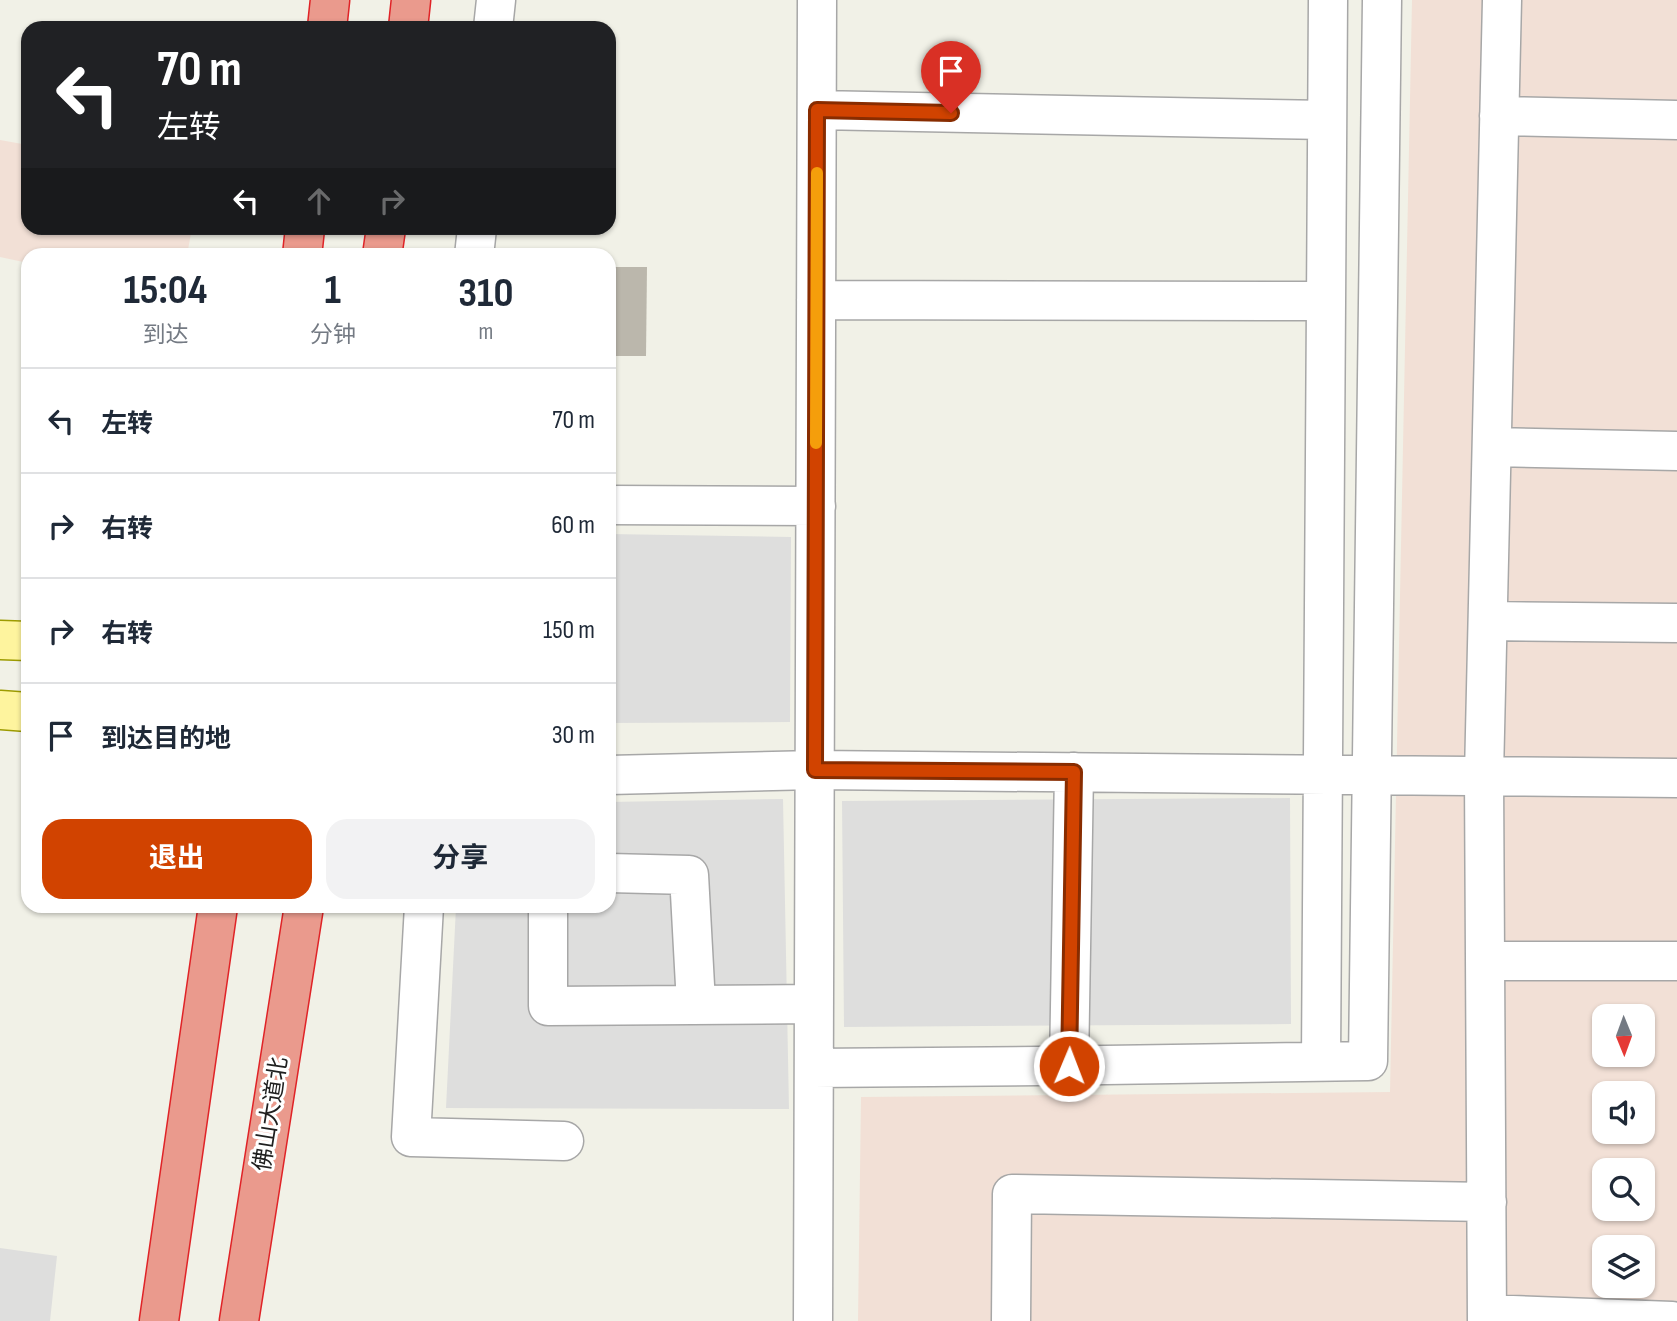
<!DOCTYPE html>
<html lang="zh">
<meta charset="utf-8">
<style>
body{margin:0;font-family:"Sofia Sans Condensed","Noto Sans SC",sans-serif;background:#f2f2f3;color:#1f2937;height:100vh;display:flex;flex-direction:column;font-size:26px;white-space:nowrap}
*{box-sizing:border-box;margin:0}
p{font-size:23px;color:#747a83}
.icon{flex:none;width:38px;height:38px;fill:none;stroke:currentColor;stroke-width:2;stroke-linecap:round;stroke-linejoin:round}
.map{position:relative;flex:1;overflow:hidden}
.drawer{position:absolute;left:21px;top:248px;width:595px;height:665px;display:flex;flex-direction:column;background:#fff;border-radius:21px;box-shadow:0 2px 5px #0004}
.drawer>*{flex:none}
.guide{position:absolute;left:21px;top:21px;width:595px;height:214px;border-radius:21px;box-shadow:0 2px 5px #0004;background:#202124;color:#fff;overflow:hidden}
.needle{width:46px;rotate:179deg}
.buttons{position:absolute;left:1592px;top:1004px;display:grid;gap:14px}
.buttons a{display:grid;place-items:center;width:63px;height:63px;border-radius:14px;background:#fff;box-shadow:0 2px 5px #0004;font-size:35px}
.pin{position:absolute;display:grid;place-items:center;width:60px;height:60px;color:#fff;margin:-72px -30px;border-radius:50% 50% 50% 0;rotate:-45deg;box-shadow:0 0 7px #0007}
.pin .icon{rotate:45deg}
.me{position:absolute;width:77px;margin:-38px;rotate:1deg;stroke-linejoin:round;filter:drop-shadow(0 0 5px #0008)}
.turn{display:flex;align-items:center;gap:24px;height:147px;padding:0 21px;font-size:32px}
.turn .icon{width:91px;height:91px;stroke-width:2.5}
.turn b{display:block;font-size:49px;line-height:60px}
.lanes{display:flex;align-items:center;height:66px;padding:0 21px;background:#0003;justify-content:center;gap:35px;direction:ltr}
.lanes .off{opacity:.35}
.eta{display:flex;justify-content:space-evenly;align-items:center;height:119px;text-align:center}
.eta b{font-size:42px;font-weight:700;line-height:49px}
.cta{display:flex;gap:14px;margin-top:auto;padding:14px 21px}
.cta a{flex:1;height:80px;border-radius:21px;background:#d14300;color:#fff;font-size:28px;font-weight:700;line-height:80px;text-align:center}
.cta a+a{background:#f2f2f3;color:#1f2937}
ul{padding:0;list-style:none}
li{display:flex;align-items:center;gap:21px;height:105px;padding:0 21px;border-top:2px solid #e0e1e3}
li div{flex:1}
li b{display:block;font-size:26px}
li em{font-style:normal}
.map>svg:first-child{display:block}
.residential{fill:#dededd}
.commercial{fill:#f2e0d6;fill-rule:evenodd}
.building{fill:#bbb7ac}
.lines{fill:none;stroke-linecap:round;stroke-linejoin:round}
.minor-casing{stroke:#a7a7a7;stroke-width:41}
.major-casing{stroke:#9d9b00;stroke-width:41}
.highway-casing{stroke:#e02327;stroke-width:41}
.minor{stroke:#fff;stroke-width:38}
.major{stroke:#fef49e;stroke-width:38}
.highway{stroke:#ea9a8d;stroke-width:38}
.route-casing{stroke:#882c00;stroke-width:18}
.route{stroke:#d14300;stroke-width:12}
.slow{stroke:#f59e0b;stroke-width:12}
.labels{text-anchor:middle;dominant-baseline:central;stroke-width:6;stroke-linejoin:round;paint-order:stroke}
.street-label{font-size:23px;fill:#202020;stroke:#fff}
</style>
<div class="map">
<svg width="1677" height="1321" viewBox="0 0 1677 1321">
<rect width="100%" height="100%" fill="#f1f1e7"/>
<path class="residential" d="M609 534 791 537 790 722 609 723Z
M1290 798 1291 1024 844 1027 842 801Z
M783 799 789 1109 446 1108 456 907 609 906V802Z
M0 1248 57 1256 50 1321H0Z"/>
<path class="commercial" d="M1412 0H1677V1321H858L861 1097 1390 1092ZM1605 1017H1643V1055H1605ZM1605 1094H1643V1132H1605ZM1605 1171H1643V1209H1605ZM1605 1248H1643V1286H1605Z
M0 140 28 145V228H192L187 255 28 256V263L0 257Z"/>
<path class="building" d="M609 267H647L646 356H609Z"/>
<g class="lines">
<defs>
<path id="minor" d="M493 28 496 0
M817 110 1327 120
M1499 116 1677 120
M474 256 477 228
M816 300 1326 301
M1492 447 1677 451
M609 505 816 506
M1488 621 1677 623
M609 775 815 770 1677 778
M609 873 689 875 696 1004
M424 906 411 1137 564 1141
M548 906V1006L814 1004
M1485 961H1677
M1321 1061 1328 0
M1069 1066 1074 772
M814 1068 1039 1066 1368 1061 1382 0
M1487 1314 1672 1321
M813 1321 817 0
M1011 1321 1012 1194 1487 1202
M1487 1321 1484 775 1502 0"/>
<path id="major" d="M0 640 28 641
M0 710 28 712"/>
<path id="highway" d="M327 28 330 0
M408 28 411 0
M302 256 305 228
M382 256 386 228
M159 1321 218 906
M239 1321 304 906"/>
</defs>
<use href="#minor" class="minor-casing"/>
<use href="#major" class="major-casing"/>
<use href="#highway" class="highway-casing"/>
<use href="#minor" class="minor"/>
<use href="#major" class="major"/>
<use href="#highway" class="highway"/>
</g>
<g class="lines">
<defs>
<path id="route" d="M951 113 817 110 815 770 1074 772 1069 1066"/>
</defs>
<use href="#route" class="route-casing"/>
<use href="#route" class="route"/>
<path class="slow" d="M816 443 817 173"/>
</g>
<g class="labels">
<g class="street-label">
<text transform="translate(271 1114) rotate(-81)">佛山大道北</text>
</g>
</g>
</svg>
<div class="buttons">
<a><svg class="needle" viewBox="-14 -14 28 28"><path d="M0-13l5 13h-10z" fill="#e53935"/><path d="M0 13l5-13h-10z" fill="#747a83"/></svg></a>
<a><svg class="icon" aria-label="sound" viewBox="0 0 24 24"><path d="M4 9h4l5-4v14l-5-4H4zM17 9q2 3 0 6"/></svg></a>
<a><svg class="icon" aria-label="search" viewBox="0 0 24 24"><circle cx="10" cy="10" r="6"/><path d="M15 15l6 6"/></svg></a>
<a><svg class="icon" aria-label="layers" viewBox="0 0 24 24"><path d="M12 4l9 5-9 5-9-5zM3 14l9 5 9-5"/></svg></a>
</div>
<div class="pin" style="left:951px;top:113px;background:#d93025"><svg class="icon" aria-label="arrive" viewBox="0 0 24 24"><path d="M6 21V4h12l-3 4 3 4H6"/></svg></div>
<svg class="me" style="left:1069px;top:1066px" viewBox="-20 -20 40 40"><circle r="17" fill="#d14300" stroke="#fff" stroke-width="3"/><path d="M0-11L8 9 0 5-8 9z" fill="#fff"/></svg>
<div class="guide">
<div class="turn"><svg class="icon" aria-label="left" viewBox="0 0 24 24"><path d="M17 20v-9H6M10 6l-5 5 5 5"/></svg><div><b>70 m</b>左转</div></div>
<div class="lanes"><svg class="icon" aria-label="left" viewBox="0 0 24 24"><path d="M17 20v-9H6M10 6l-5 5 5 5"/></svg><svg class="icon off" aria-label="ahead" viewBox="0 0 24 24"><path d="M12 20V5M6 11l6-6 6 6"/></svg><svg class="icon off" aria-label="right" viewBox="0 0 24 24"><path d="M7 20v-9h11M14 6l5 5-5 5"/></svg></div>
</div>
<section class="drawer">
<div class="eta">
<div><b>15:04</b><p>到达</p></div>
<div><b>1</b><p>分钟</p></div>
<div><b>310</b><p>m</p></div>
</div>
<ul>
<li><svg class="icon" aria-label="left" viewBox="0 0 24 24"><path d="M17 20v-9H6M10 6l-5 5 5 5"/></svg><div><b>左转</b></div><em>70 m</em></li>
<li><svg class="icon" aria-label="right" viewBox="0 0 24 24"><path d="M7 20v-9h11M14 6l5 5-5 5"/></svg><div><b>右转</b></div><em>60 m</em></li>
<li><svg class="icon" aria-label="right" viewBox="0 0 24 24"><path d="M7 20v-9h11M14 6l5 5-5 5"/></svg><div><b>右转</b></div><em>150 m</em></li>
<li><svg class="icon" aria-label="arrive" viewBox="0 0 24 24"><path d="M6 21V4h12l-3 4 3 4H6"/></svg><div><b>到达目的地</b></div><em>30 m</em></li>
</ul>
<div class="cta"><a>退出</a><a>分享</a></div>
</section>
</div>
